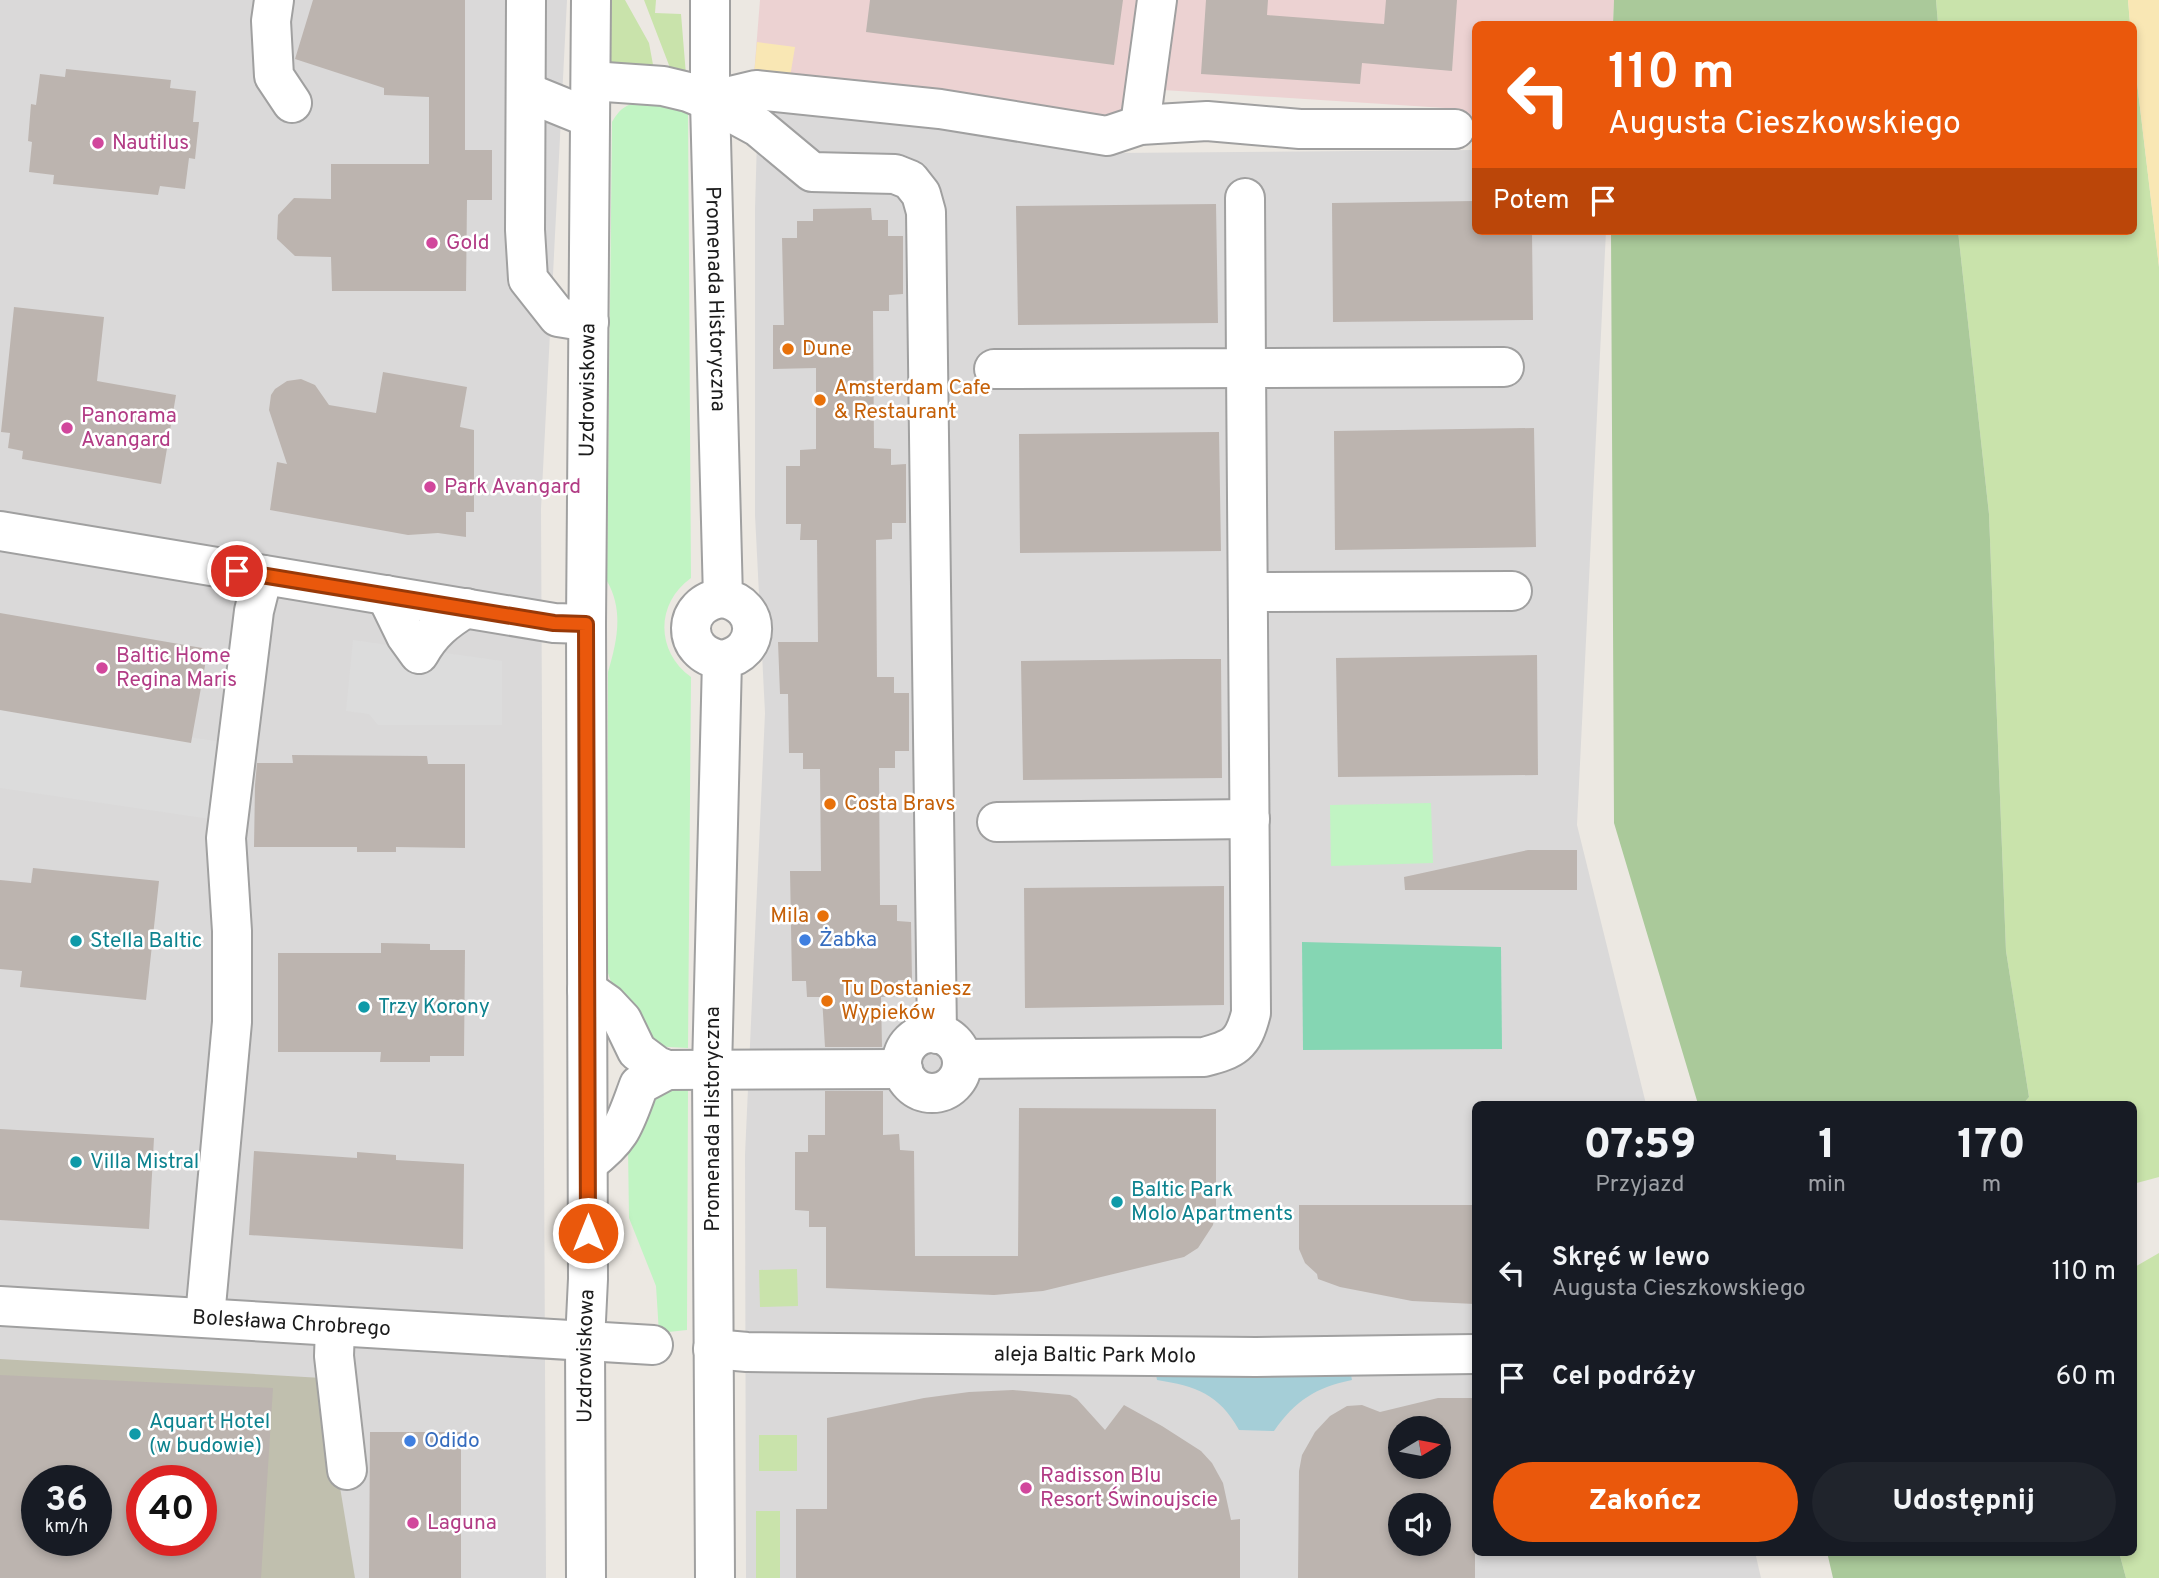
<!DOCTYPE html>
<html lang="pl">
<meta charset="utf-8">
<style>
body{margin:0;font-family:Overpass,sans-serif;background:#20242c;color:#f1f3f6;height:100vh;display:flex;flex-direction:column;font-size:26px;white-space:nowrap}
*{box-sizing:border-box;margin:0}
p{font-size:23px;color:#9ea1a6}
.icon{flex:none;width:38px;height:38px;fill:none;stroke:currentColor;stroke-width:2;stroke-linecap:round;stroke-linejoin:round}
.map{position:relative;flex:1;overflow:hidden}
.drawer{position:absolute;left:1472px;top:1101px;width:665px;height:455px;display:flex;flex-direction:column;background:#171b24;border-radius:10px;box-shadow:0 4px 10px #0003}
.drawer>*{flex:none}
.hud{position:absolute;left:1472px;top:21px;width:665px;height:214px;border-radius:10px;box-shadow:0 4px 10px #0003;background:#ea580c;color:#fff;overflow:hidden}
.needle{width:46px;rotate:80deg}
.buttons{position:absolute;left:1388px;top:1416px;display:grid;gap:14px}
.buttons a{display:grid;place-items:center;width:63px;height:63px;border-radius:50%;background:#171b24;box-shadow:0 4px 10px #0003;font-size:35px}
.speed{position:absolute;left:21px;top:1465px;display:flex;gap:14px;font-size:35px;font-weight:700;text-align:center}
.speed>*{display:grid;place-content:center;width:91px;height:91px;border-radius:50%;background:#171b24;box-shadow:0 4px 10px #0003;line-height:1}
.speed small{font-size:18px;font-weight:400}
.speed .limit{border:10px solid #d22;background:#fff;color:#111}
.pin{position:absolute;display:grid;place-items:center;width:60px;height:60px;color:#fff;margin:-30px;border:4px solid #fff;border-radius:50%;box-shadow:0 2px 7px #0007}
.me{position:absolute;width:77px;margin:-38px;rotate:0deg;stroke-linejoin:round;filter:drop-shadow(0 0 5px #0008)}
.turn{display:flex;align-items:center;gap:24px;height:147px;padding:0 21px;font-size:32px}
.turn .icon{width:91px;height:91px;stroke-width:2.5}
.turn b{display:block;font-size:49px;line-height:60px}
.then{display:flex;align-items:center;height:66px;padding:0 21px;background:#0003;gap:14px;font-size:26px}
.eta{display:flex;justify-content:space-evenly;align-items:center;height:119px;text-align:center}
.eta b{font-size:42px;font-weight:800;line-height:49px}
.primary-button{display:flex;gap:14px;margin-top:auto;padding:14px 21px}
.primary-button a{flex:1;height:80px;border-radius:42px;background:#ea580c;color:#fff;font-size:28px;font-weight:800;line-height:80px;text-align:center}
.primary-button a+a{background:#20242c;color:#f1f3f6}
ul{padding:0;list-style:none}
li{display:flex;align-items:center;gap:21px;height:105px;padding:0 21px}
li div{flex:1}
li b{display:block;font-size:26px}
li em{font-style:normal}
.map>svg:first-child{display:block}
.residential{fill:#dad9d9;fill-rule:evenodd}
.commercial{fill:#ecd2d2}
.construction{fill:#c0bfae;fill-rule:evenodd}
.grass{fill:#c9e3ab}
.forest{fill:#aac99a}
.sand{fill:#f9e7b4}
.park{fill:#c1f4c3}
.pitch{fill:#85d6b3}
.parking{fill:#dcdcdc}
.water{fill:#a5ced7}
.building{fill:#bcb4af;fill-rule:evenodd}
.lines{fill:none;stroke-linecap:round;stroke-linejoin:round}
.minor-casing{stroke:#a0a0a0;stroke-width:42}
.minor{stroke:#fff;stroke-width:38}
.route-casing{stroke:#983908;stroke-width:18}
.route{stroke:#ea580c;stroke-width:12}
.hotel-dot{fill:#d1479c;stroke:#fff;stroke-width:2.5}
.food-dot{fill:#e8710a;stroke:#fff;stroke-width:2.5}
.shop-dot{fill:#3f7fe0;stroke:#fff;stroke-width:2.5}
.culture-dot{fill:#0f9aa8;stroke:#fff;stroke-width:2.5}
.labels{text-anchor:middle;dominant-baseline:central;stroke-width:5;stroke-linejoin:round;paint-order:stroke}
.hotel-label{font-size:21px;fill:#b23c85;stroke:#fff;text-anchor:start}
.street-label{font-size:21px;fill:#1c1c1c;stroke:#fff}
.food-label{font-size:21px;fill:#c56008;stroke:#fff;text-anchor:start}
.shop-label{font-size:21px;fill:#366cbe;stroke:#fff;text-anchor:start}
.culture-label{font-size:21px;fill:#0d838f;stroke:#fff;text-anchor:start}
</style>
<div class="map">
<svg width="2159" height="1578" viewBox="0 0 2159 1578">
<rect width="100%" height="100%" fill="#ece8e2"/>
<path class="residential" d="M0 0H567L541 509 546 1578H0ZM37 1480H96V1540H37ZM142 1480H201V1540H142Z
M758 105 1112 153 1475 150V231H1606L1577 825 1646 1104H1475V1552H1755L1761 1578H746L745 1155 765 713 755 515V209ZM1400 1428H1438V1466H1400ZM1400 1505H1438V1544H1400Z"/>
<path class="commercial" d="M760 0H1142L1126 119 754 75Z
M1175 0H1614L1613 24H1475V142H1459L1461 109 1163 90Z"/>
<path class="construction" d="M0 1359 322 1378 355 1578H0ZM37 1480H96V1540H37ZM142 1480H201V1540H142Z"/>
<path class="grass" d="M610 0H625L649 43 654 70 611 63Z
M644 0H656L655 13 681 14 686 75 672 73Z
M1936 0H2128L2130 24H1938Z
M2133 49 2159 267V1177L2133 1184V1104H2023L2029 1097 2006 951 1989 514 1958 231H2133Z
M2159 1253V1578H2126L2119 1552H2133V1268Z
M797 1269 798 1306 760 1307 759 1270Z
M759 1435H797V1471H759Z
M756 1511H780V1578H756Z"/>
<path class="forest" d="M1614 0H1936L1938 24H1613Z
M1611 231H1958L1989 514 2006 951 2029 1097 2023 1104H1698L1614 823Z
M1827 1552H2119L2126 1578H1833Z"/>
<path class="sand" d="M2128 0H2159V267L2133 49V24H2130Z
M757 42 795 47 790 77 754 75Z"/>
<path class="park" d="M649 102 688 109 691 578C656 603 655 651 691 677L688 1048 651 1046 612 985 607 970 608 672C617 641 624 611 607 581L612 122C622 105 629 103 649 102Z
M1431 803 1433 863 1331 866 1330 805Z
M688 1086 687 1330 659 1333 656 1286 629 1218 628 1148 648 1094Z"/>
<path class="pitch" d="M1302 942 1501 947 1502 1049 1303 1050Z"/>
<path class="parking" d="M353 640 502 661V725H378L369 714 346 711Z
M0 709 222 742 210 819 0 788Z"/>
<path class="water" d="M1156 1374 1351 1375 1352 1380C1316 1387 1295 1401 1274 1431L1239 1430C1219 1394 1196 1386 1157 1380Z"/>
<path class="building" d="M313 0H465V150H492V200H467L466 291H332L331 257 295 256 277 239 278 215 294 198 331 199V164H429V97L384 95V88L295 59Z
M870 0H1123L1114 65 866 32Z
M1206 0H1268L1267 15 1384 24 1386 0H1457L1452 71 1362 63 1360 84 1201 74Z
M66 69 171 80 170 88 196 91 193 122H199L195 159 189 158 185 189 160 186 158 195 53 184 54 175 29 172 32 142 28 141 31 104 36 105 40 74 65 77Z
M1475 201V231H1532L1533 320 1333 322 1332 203Z
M1216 204 1218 323 1018 325 1016 206Z
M871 208 872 220H888V236H903V294L889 295V311H873L874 448 891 449V465L906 464V523H892V539L876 540 877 677H894V693H909V751H895V768H879L880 905H897V921L911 922 912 980H898V996L881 997 882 1047H825L822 997H807L806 981H792L790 871H821L820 769H803V753H789L788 694H780L778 642H818L817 540H800L801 524H786V466H800V450L816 449V368L773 369V325H784L782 238H797V221H813V209Z
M14 307 104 317 97 381 176 395 161 484 22 459 23 451 8 448 10 433 1 432Z
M383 372 467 387 460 427 474 430V512H466V537L438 533 408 535 270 510 277 462 287 464 269 410 271 395 275 389 287 381 301 379 315 385 329 405 376 413Z
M1534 428 1536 547 1335 550 1334 431Z
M1219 432 1221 551 1020 553 1019 434Z
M0 613 208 649 191 743 0 710Z
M1537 655 1538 775 1338 777 1336 658Z
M1183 659H1221L1222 778 1023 780 1021 661Z
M292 755 427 756 428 764H465V848L396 847V852H357V847H254L255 785 257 763H293Z
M1528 850H1577V890H1405L1404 877Z
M33 868 159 881 146 1000 20 987 22 971 0 969V880L31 883Z
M1224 886V1005L1025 1008 1024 888Z
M381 943 430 944V950H465L464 1056H430V1062H380L381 1052H278V953H381Z
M825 1091H883V1135L899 1134 900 1150 914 1151 915 1256H1018L1019 1108 1216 1109V1205L1213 1225 1198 1248 1184 1257 1043 1291 994 1295 826 1288V1227H809V1211L795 1210V1152H808V1135H825Z
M0 1129 154 1138 149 1229 0 1220Z
M254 1151 357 1158V1152L396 1155V1160L464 1164 463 1249 249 1235Z
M1299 1205H1475V1304L1412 1301 1340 1287 1318 1279 1317 1274 1305 1263 1299 1249Z
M0 1375 273 1388 261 1578H0ZM37 1480H96V1540H37ZM142 1480H201V1540H142Z
M1013 1390 1070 1395 1077 1399 1105 1430 1124 1405 1162 1426 1201 1451 1212 1463 1223 1483 1231 1520 1240 1519V1578H796V1509H827V1418L924 1398 969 1392Z
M1438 1398H1475V1578H1298L1299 1471 1302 1455 1315 1432 1330 1416 1347 1406 1362 1405 1380 1412ZM1400 1428H1438V1466H1400ZM1400 1505H1438V1544H1400Z
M370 1432H461V1578H369Z"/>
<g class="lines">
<defs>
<g id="minor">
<path d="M274 0 271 21 274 76 292 103"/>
<path d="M526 0 525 230 528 279 558 317 589 322"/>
<path id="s1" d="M710 0V101L723 598C762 605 762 653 722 660L712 1070 715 1578"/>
<path d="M591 81 663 86 688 92 710 101 758 127 812 172 895 174 910 180 921 194 926 212 937 1034"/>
<path d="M526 92 590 118"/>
<path d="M710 101 756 90 940 109 1107 136 1140 125 1207 121 1300 129H1455"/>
<path d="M1140 125 1157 0"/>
<path d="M994 369 1246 368 1245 198"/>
<path d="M0 531 554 623 586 624"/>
<path d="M1248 592 1512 591"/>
<path d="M386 595 406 636 419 654C431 632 445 621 466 608"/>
<path d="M722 660C680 654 681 602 723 598"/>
<path d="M997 822 1250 819"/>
<path d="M587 990 607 1004 622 1020 637 1051 657 1066 667 1070 903 1069"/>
<circle cx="932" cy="1063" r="30"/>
<path d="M962 1059 1204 1057C1234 1049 1243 1045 1251 1013L1246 368 1504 367"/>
<path d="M588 1163C623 1136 624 1125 639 1085L667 1070"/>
<path id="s2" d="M0 1306 653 1345"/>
<path d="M205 1317 232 1022V931L226 838 254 611 263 575"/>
<path d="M335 1327 334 1356 347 1470"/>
<path id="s3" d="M713 1349 747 1352 1256 1357 1475 1354"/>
<path id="s4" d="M586 1578 585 1341 588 1279 586 624 591 0"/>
</g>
</defs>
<use href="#minor" class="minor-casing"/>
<use href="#minor" class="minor"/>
</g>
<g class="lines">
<defs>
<path id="route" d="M237 571 554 623 586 624 588 1233"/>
</defs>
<use href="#route" class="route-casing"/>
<use href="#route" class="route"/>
</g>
<g class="hotel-dot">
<circle cx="98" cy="143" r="7"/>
<circle cx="432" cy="243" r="7"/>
<circle cx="67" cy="428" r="7"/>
<circle cx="430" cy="487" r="7"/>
<circle cx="102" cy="668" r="7"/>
<circle cx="1026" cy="1488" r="7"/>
<circle cx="413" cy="1523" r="7"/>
</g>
<g class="food-dot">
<circle cx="788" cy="349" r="7"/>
<circle cx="820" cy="400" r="7"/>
<circle cx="830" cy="804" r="7"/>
<circle cx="823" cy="916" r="7"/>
<circle cx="827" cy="1001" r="7"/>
</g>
<g class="shop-dot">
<circle cx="805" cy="940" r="7"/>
<circle cx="410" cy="1441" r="7"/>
</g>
<g class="culture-dot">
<circle cx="76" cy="941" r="7"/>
<circle cx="364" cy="1007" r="7"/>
<circle cx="76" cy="1162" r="7"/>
<circle cx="1117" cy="1202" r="7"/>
<circle cx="135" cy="1434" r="7"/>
</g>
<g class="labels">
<g class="hotel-label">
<text x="112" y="143">Nautilus</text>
<text x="446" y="243">Gold</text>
<text x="81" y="416">Panorama<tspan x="81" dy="24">Avangard</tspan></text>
<text x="444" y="487">Park Avangard</text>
<text x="116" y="656">Baltic Home<tspan x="116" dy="24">Regina Maris</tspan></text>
<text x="1040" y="1476">Radisson Blu<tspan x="1040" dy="24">Resort Świnoujscie</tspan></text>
<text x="427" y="1523">Laguna</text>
</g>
<g class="street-label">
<text stroke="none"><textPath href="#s1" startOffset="299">Promenada Historyczna</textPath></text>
<text stroke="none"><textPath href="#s4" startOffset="1188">Uzdrowiskowa</textPath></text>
<text transform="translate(713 1119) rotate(-90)">Promenada Historyczna</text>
<text stroke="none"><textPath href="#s2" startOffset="292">Bolesława Chrobrego</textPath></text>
<text stroke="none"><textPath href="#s3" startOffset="382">aleja Baltic Park Molo</textPath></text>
<text stroke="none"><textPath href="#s4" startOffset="222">Uzdrowiskowa</textPath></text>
</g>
<g class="food-label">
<text x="802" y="349">Dune</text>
<text x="834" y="388">Amsterdam Cafe<tspan x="834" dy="24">&amp; Restaurant</tspan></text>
<text x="844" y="804">Costa Bravs</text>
<text x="809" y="916" text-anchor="end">Mila</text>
<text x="841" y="989">Tu Dostaniesz<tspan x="841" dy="24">Wypieków</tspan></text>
</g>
<g class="shop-label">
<text x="819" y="940">Żabka</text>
<text x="424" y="1441">Odido</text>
</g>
<g class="culture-label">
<text x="90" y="941">Stella Baltic</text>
<text x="378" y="1007">Trzy Korony</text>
<text x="90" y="1162">Villa Mistral</text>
<text x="1131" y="1190">Baltic Park<tspan x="1131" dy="24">Molo Apartments</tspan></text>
<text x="149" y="1422">Aquart Hotel<tspan x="149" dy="24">(w budowie)</tspan></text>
</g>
</g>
</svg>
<div class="buttons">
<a><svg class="needle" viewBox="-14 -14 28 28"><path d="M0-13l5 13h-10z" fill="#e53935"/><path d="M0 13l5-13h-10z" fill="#9ea1a6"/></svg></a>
<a><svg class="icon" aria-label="sound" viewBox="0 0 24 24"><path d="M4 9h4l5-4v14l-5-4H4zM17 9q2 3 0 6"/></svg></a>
</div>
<div class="speed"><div>36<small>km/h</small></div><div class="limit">40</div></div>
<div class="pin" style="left:237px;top:571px;background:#d93025"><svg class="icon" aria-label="arrive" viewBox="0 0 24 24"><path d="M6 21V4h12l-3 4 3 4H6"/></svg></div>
<svg class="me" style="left:588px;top:1233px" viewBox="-20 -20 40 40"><circle r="17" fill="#ea580c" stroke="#fff" stroke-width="3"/><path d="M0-11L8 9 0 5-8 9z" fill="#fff"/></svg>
<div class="hud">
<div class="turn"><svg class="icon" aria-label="left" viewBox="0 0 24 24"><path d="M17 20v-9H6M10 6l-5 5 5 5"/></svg><div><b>110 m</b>Augusta Cieszkowskiego</div></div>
<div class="then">Potem<svg class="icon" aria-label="arrive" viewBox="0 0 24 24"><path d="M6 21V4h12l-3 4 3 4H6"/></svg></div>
</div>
<section class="drawer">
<div class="eta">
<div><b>07:59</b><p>Przyjazd</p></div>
<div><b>1</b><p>min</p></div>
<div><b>170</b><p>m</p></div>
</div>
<ul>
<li><svg class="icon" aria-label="left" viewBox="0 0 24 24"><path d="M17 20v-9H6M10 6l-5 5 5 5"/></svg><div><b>Skręć w lewo</b><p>Augusta Cieszkowskiego</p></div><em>110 m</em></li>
<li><svg class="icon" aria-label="arrive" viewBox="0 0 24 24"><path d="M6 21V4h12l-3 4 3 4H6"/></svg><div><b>Cel podróży</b></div><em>60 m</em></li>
</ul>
<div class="primary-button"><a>Zakończ</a><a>Udostępnij</a></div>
</section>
</div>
